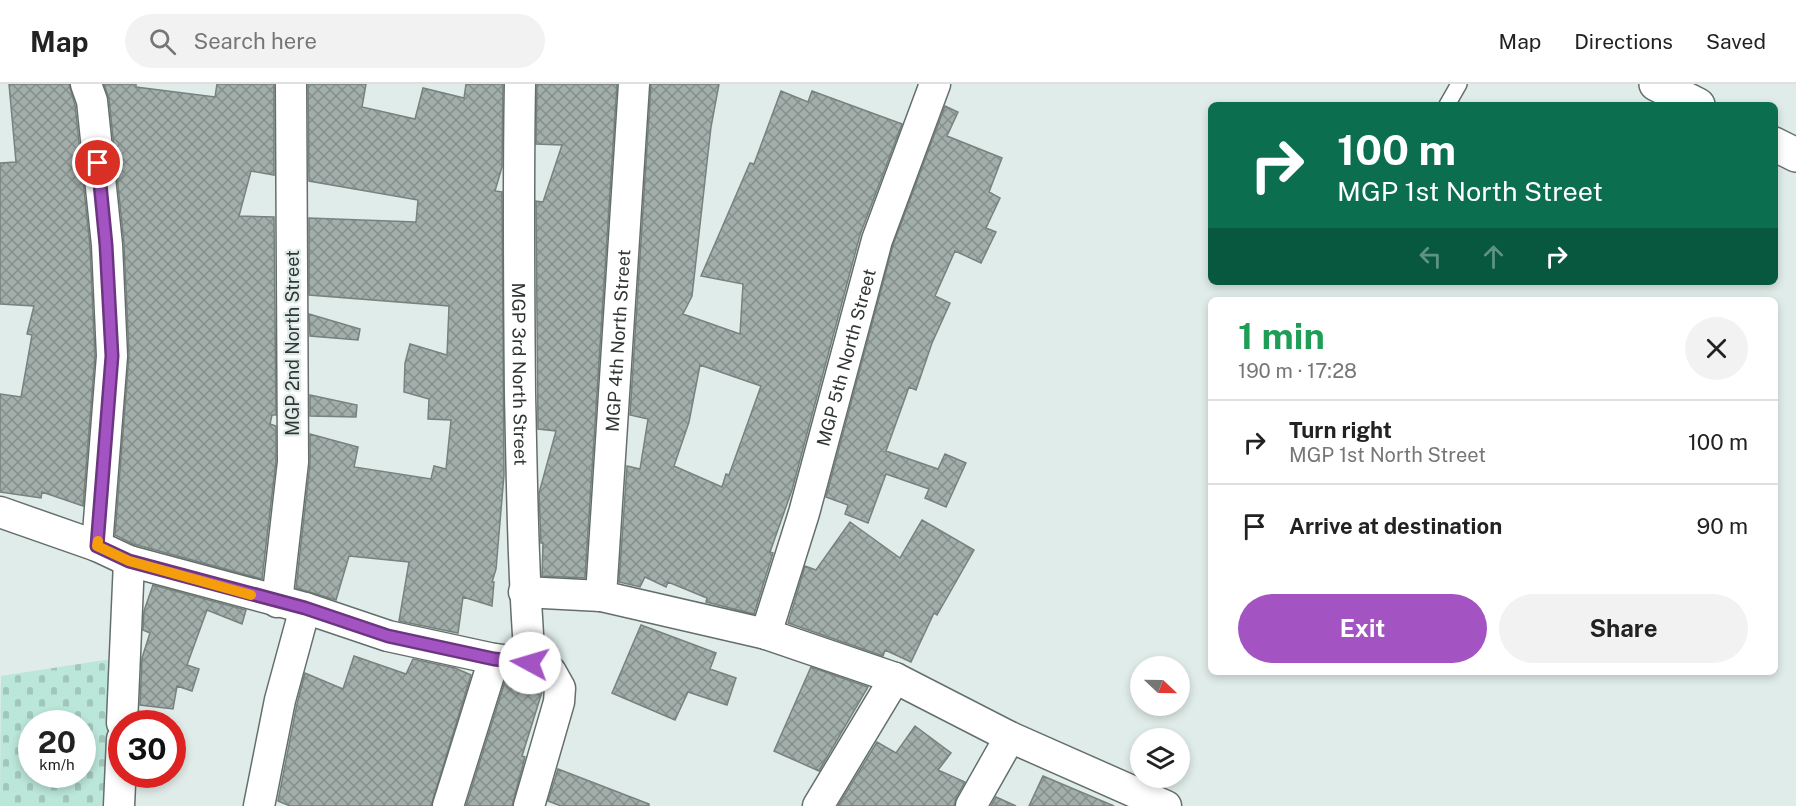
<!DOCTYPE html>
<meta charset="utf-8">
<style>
body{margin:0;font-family:"Public Sans",sans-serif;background:#f2f2f2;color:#222;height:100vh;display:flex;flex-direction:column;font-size:22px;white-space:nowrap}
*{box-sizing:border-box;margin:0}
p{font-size:20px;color:#767676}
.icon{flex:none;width:33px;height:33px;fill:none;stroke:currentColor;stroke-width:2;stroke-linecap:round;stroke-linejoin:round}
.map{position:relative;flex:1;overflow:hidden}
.side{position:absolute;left:1208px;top:213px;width:570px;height:378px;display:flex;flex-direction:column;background:#fff;border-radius:9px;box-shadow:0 3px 9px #0003}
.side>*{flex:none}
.hud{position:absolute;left:1208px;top:18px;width:570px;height:183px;border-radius:9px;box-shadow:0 3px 9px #0003;background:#0b6e4f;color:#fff;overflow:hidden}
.needle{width:39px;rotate:112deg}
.tools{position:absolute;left:1130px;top:572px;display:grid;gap:12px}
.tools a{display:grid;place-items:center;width:60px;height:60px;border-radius:50%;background:#fff;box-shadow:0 3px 9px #0003;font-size:30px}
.speed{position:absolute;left:18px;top:626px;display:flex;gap:12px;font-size:30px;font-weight:700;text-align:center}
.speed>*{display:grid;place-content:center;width:78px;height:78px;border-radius:50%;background:#fff;box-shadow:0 3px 9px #0003;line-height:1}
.speed small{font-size:15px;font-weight:400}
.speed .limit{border:9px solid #d22;background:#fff;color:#111}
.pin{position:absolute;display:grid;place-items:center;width:51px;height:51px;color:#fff;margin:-26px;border:3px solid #fff;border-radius:50%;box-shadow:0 2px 6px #0007}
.me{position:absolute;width:66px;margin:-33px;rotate:276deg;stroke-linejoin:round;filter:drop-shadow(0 0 4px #0008)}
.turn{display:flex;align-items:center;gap:21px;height:126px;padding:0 30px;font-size:27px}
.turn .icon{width:78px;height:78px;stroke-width:2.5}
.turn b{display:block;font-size:42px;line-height:51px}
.lanes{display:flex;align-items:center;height:57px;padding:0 30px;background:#0003;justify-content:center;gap:30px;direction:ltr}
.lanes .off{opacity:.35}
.round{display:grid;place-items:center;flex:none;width:63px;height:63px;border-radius:32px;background:#f2f2f2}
.overview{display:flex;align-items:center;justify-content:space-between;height:102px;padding:0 30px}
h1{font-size:36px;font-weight:700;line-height:45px;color:#1e9e55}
.action{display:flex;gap:12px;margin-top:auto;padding:12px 30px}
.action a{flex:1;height:69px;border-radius:36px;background:#a453c3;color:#fff;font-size:24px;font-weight:700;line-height:69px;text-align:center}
.action a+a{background:#f2f2f2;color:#222}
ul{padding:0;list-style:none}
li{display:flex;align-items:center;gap:18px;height:84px;padding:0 30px;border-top:2px solid #e0e0e0}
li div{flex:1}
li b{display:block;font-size:22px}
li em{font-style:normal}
header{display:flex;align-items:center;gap:36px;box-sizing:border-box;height:84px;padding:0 30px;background:#fff;border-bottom:2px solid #e0e0e0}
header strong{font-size:28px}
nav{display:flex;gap:33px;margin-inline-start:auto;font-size:21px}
.search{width:420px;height:54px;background:#f2f2f2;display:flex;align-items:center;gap:15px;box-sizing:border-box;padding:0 21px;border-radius:33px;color:#767676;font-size:22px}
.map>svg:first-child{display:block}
.cemetery{fill:url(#cemetery-stones);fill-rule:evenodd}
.building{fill:url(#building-cross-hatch);stroke:#77827f;stroke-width:1.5;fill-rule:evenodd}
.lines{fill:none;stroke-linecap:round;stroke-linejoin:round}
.service-casing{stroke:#646f6c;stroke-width:18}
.minor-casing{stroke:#646f6c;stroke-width:33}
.tertiary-casing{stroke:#646f6c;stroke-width:36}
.service{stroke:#fff;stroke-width:15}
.minor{stroke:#fff;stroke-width:30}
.tertiary{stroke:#fff;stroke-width:33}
.route-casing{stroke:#6b367f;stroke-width:15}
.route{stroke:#a453c3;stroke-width:10}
.slow{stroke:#f59e0b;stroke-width:10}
.labels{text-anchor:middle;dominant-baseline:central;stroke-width:4.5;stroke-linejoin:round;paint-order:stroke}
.street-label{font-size:18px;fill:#313634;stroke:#e0ece9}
</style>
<header>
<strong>Map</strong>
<div class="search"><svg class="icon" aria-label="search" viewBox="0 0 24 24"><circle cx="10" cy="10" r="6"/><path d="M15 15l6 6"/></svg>Search here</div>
<nav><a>Map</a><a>Directions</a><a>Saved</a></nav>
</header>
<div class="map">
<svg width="1796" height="722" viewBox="0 0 1796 722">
<defs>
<pattern id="cemetery-stones" width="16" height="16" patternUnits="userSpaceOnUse" patternTransform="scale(1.5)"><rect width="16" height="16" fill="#bbe6da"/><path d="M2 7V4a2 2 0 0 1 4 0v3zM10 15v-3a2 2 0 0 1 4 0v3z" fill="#a1c6bc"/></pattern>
<pattern id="building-cross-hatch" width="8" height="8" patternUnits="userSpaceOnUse" patternTransform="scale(1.5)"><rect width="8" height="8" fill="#a2aeaa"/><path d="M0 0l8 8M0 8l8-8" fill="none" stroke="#858e8b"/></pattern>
</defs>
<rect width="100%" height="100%" fill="#e0ece9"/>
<path class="cemetery" d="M118 574 112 722H0L1 592ZM32 639H82V690H32Z"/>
<path class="building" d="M9 0H69L75 21 90 162 95 272 83 422 42 408 41 414 0 408V310L21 313 32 251 27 250 34 222 0 220V79L16 78Z
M104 0H136V3L215 13 217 0H274V91L251 87 239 132 274 133 276 331H272L270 340 276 342V377L262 495 133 460 115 451 129 271 124 159 109 15Z
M308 0H366L362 23 415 35 423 4 464 14 466 0H503L502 83 495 107 502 108 504 391 496 485 492 498H494L492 522 463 513 458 549 399 537 409 478 349 472 336 516 296 504 310 380V350L358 363 354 383 431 395 434 382 446 385 451 336 428 335 429 315 404 308 405 279 410 260 447 271 449 222 309 211V134L416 138 418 116 309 97Z
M537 0H617L585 494 542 492 543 459H541L539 409 556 347 538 345 536 117 543 118 562 61 536 60Z
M651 0H719L711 43 692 212 683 230 740 250 743 200 701 192 750 79 754 80 781 7 808 18 812 7 902 40 860 151 792 406 770 468 773 469 754 530 706 518 707 514 668 498 666 503 645 493 640 503 619 498 627 382 640 385 648 335 630 331ZM700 281 761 302 729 391 726 390 722 403 674 382 689 338Z
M945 22 958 28 947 52 1002 74 989 108 1000 114 986 144 996 148 981 179 955 167 935 212 950 219 932 259 916 306 909 303 886 367 938 385 945 370 966 379 946 423 925 414 929 405 886 390 868 439 845 430 848 421 826 413 893 161Z
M309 230 360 245 358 256 310 252Z
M310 311 357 321 356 333 310 332Z
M922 436 974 466 937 531 934 529 911 578 885 566 883 572 788 539 805 482 816 486 850 438 900 474Z
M153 501 246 526 242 540 207 526 187 581 199 585 192 607 177 602 173 625 140 621 142 574 150 549 143 546 144 527Z
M641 541 716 569 710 585 736 594 727 621 688 608 675 636 612 609Z
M354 572 406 590 413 575 455 584 471 591 431 722H290L278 717 297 620 305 589 343 605Z
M811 583 868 603 819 687 774 667Z
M506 594 526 596 539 602 542 608 522 672 525 673 512 722H466Z
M915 642 951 669 938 686 965 698 956 714 954 722H838L877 658 896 669Z
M558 685 649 720V722H561L548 717Z
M1043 692 1114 722H1029Z
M996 713 1016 722H991Z"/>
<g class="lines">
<defs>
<path id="service" d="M1447 21 1459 0"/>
<g id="minor">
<path d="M86 0 92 17 107 161 112 272 97 462"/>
<path id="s1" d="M520 0C518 103 519 207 520 310 522 400 523 489 530 579"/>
<path d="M0 428 97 462 129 477 305 524 388 552 494 575 530 579 551 588 560 604 559 618 529 722"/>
<path d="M524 508 601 512 766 550 895 594 1010 653 1166 722"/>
<path id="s2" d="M601 512 634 0"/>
<path d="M277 518 293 378 291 0"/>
<path id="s3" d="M766 550 804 429 877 156 935 0"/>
<path d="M122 639 129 477"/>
<path d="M119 722 122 655"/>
<path d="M259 722 280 616 305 524"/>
<path d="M448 722 494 575"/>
<path d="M818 722 895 594"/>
<path d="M971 722 1010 653"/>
</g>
<path id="tertiary" d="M1656 0 1698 21
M1774 60 1796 71"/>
</defs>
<use href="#service" class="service-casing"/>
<use href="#minor" class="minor-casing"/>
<use href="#tertiary" class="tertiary-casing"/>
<use href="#service" class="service"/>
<use href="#minor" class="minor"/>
<use href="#tertiary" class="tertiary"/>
</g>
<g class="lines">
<defs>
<path id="route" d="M98 79 106 161 112 272 97 462 129 477 305 524 388 552 494 575 530 579"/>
</defs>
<use href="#route" class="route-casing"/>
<use href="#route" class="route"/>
<path class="slow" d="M98 457 97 462 129 477 251 511"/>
</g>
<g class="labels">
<g class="street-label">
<text stroke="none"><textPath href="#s2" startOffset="256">MGP 4th North Street</textPath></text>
<text transform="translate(292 259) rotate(-90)">MGP 2nd North Street</text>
<text stroke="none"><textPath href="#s3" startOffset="288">MGP 5th North Street</textPath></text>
<text stroke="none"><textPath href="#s1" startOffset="290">MGP 3rd North Street</textPath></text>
</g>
</g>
</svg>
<div class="tools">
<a><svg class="needle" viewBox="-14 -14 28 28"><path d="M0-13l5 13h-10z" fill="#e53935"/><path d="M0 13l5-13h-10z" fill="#767676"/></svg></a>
<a><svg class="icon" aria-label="layers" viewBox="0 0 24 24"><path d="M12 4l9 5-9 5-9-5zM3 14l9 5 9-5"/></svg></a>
</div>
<div class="speed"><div>20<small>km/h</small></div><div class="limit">30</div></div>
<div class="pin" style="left:98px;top:79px;background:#d93025"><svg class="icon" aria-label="arrive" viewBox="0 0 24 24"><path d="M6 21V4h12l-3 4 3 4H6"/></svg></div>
<svg class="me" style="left:530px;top:579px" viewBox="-20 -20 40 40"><circle r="19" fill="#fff"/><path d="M0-13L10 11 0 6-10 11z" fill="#a453c3"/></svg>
<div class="hud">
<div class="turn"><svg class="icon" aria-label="right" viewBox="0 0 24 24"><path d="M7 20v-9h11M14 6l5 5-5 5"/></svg><div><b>100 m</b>MGP 1st North Street</div></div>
<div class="lanes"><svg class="icon off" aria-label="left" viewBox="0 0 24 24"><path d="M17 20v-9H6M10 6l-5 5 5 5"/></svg><svg class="icon off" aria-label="ahead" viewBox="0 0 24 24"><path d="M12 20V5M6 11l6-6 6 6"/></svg><svg class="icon" aria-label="right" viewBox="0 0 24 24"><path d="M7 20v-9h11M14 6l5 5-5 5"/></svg></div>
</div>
<section class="side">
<div class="overview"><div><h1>1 min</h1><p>190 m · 17:28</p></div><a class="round"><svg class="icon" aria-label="close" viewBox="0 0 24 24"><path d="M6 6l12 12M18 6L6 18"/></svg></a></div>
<ul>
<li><svg class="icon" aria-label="right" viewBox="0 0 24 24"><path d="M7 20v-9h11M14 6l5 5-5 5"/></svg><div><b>Turn right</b><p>MGP 1st North Street</p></div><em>100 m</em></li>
<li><svg class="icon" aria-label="arrive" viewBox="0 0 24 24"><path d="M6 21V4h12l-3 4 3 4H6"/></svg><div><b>Arrive at destination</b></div><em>90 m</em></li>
</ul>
<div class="action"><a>Exit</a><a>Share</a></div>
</section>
</div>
